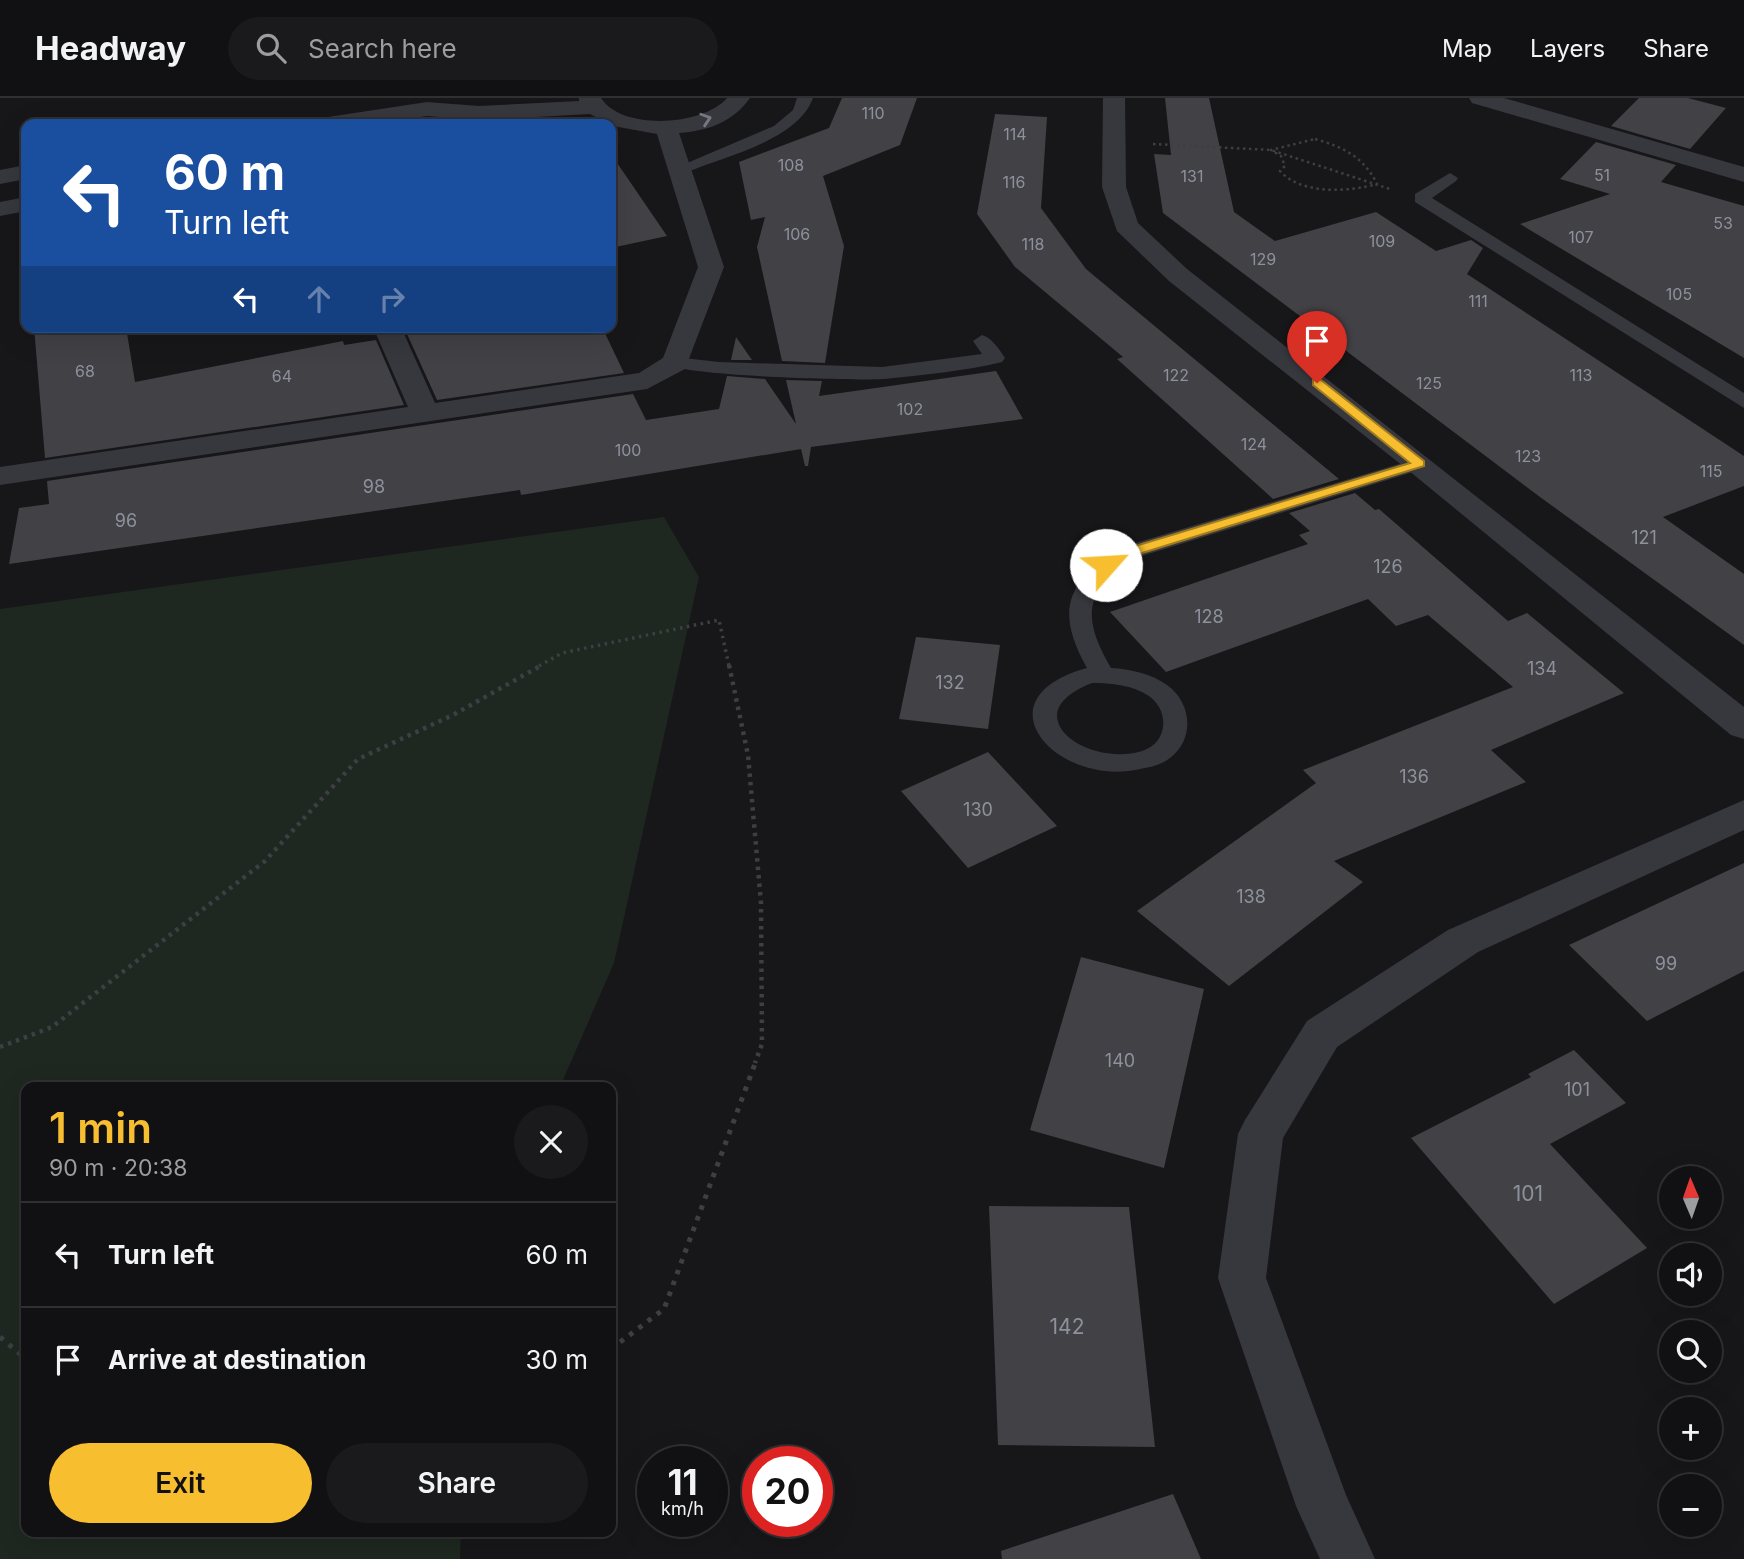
<!DOCTYPE html>
<meta charset="utf-8">
<style>
body{margin:0;font-family:Inter,sans-serif;background:#1a191c;color:#f1f3f6;height:100vh;display:flex;flex-direction:column;font-size:26px;white-space:nowrap}
*{box-sizing:border-box;margin:0}
p{font-size:23px;color:#9c9da0}
.icon{flex:none;width:38px;height:38px;fill:none;stroke:currentColor;stroke-width:2;stroke-linecap:round;stroke-linejoin:round}
.map{position:relative;flex:1;overflow:hidden}
.side{position:absolute;left:21px;top:984px;width:595px;height:455px;display:flex;flex-direction:column;background:#111013;border-radius:14px;box-shadow:0 7px 28px #0002,0 0 0 2px #303033}
.side>*{flex:none}
.guide{position:absolute;left:21px;top:21px;width:595px;height:214px;border-radius:14px;box-shadow:0 7px 28px #0002,0 0 0 2px #303033;background:#1a4fa0;color:#fff;overflow:hidden}
.needle{width:46px;rotate:358deg}
.controls{position:absolute;left:1659px;top:1068px;display:grid;gap:14px}
.controls a{display:grid;place-items:center;width:63px;height:63px;border-radius:50%;background:#111013;box-shadow:0 7px 28px #0002,0 0 0 2px #303033;font-size:35px}
.speed{position:absolute;left:637px;top:1348px;display:flex;gap:14px;font-size:35px;font-weight:700;text-align:center}
.speed>*{display:grid;place-content:center;width:91px;height:91px;border-radius:50%;background:#111013;box-shadow:0 7px 28px #0002,0 0 0 2px #303033;line-height:1}
.speed small{font-size:18px;font-weight:400}
.speed .limit{border:10px solid #d22;background:#fff;color:#111}
.pin{position:absolute;display:grid;place-items:center;width:60px;height:60px;color:#fff;margin:-72px -30px;border-radius:50% 50% 50% 0;rotate:-45deg;box-shadow:0 0 7px #0007}
.pin .icon{rotate:45deg}
.me{position:absolute;width:77px;margin:-38px;rotate:64deg;stroke-linejoin:round;filter:drop-shadow(0 0 5px #0008)}
.turn{display:flex;align-items:center;gap:24px;height:147px;padding:0 28px;font-size:32px}
.turn .icon{width:91px;height:91px;stroke-width:2.5}
.turn b{display:block;font-size:49px;line-height:60px}
.lanes{display:flex;align-items:center;height:66px;padding:0 28px;background:#0003;justify-content:center;gap:35px;direction:ltr}
.lanes .off{opacity:.35}
.round{display:grid;place-items:center;flex:none;width:74px;height:74px;border-radius:37px;background:#1a191c}
.overview{display:flex;align-items:center;justify-content:space-between;height:119px;padding:0 28px}
h1{font-size:42px;font-weight:600;line-height:52px;color:#f7be30}
.action{display:flex;gap:14px;margin-top:auto;padding:14px 28px}
.action a{flex:1;height:80px;border-radius:42px;background:#f7be30;color:#111;font-size:28px;font-weight:600;line-height:80px;text-align:center}
.action a+a{background:#1a191c;color:#f1f3f6}
ul{padding:0;list-style:none}
li{display:flex;align-items:center;gap:21px;height:105px;padding:0 28px;border-top:2px solid #303033}
li div{flex:1}
li b{display:block;font-size:26px}
li em{font-style:normal}
header{display:flex;align-items:center;gap:42px;box-sizing:border-box;height:98px;padding:0 35px;background:#111013;border-bottom:2px solid #303033}
header strong{font-size:33px}
nav{display:flex;gap:38px;margin-inline-start:auto;font-size:24px}
.search{width:490px;height:63px;background:#1a191c;display:flex;align-items:center;gap:18px;box-sizing:border-box;padding:0 24px;border-radius:38px;color:#9c9da0;font-size:26px}
.map>svg:first-child{display:block}
.green{fill:#1e2720}
.building{fill:#414146}
.lines{fill:none;stroke-linecap:round;stroke-linejoin:round}
.path-far3{stroke:#3d3f45;stroke-width:2.5;stroke-dasharray:2.5 3.5;stroke-linecap:butt}
.path-far2{stroke:#3d3f45;stroke-width:3.5;stroke-dasharray:2.5 4.5;stroke-linecap:butt}
.path-far1{stroke:#3d3f45;stroke-width:4.5;stroke-dasharray:3.5 5;stroke-linecap:butt}
.path{stroke:#3d3f45;stroke-width:5;stroke-dasharray:4.5 7;stroke-linecap:butt}
.lane{fill:#37383e;fill-rule:evenodd}
.street{fill:#37383e;fill-rule:evenodd}
.oneway{stroke:#757882}
.route{fill:#f7be30;stroke:#a17c1f;stroke-width:2}
.labels{text-anchor:middle;dominant-baseline:central;stroke-width:5;stroke-linejoin:round;paint-order:stroke}
.far-number-label{font-size:16px;fill:#8e919c}
.number-label{font-size:18px;fill:#8e919c}
.near-number-label{font-size:21px;fill:#8e919c}
</style>
<header>
<strong>Headway</strong>
<div class="search"><svg class="icon" aria-label="search" viewBox="0 0 24 24"><circle cx="10" cy="10" r="6"/><path d="M15 15l6 6"/></svg>Search here</div>
<nav><a>Map</a><a>Layers</a><a>Share</a></nav>
</header>
<div class="map">
<svg width="1744" height="1461" viewBox="0 0 1744 1461">
<rect width="100%" height="100%" fill="#171619"/>
<path class="green" d="M664 419 699 479 614 865 560 989H26V1433H461L460 1461H0V511Z"/>
<path class="building" d="M842 0H917L900 47 823 78 844 148 825 265 782 263 757 149 765 119 751 122 739 64 829 30Z
M1165 0H1209L1234 114 1275 143 1376 114 1436 153 1471 142 1483 150 1467 176 1744 358V388L1663 419 1744 476V547L1540 399 1163 115 1154 56 1171 57Z
M1639 0H1688L1726 10 1690 51 1611 28Z
M995 16 1047 19 1041 110 1086 171 1339 381 1273 401 1117 261 1123 259 1015 169 977 116Z
M1596 44 1676 67 1661 84 1744 108V260L1520 126 1610 96 1560 81Z
M611 56 667 138 611 150Z
M34 229H126L135 284 343 243 344 247 376 242 404 307 45 360Z
M444 229H602L624 275 437 302 407 236Z
M736 239 752 262H731Z
M996 273 1023 321 811 349 808 368H805L801 351 521 397 520 392 9 466 19 410 49 406 47 383 633 296 646 322 719 311 727 278 765 281 796 326 786 282 822 283 819 298Z
M1355 395 1375 412 1379 411 1508 523 1527 515 1624 595 1491 652 1526 684 1334 763 1363 784 1229 888 1137 813 1316 685 1303 672 1513 589 1428 517 1396 528 1368 501 1166 574 1110 514 1308 446 1299 437 1310 433 1289 415Z
M916 539 1000 547 988 631 899 621Z
M988 654 1057 728 968 770 901 693Z
M1744 765V873L1647 923 1569 847Z
M1081 859 1204 891 1164 1070 1030 1032Z
M1574 952 1626 1005 1550 1046 1647 1150 1554 1206 1411 1040 1531 979 1528 976Z
M989 1108 1129 1109 1155 1349 998 1347Z
M1173 1396 1201 1461H1002L1001 1453Z"/>
<g class="lines">
<path class="path-far3" d="M1315 41C1343 49 1364 59 1377 86 1349 94 1301 97 1280 73L1285 68 1281 58 1271 52Z
M1153 46 1271 52 1390 91"/>
<path class="path-far2" d="M539 568 562 555 719 522 729 568"/>
<path class="path-far1" d="M729 567 748 657 761 805 762 946 755 965
M0 949 52 929 265 763 358 661 453 617 542 567"/>
<path class="path" d="M0 1239 26 1261
M611 1251 664 1211 756 963"/>
<path class="lane" d="M797 0H813C798 42 726 58 687 74L681 76 673 71 774 28 793 12Z
M1450 75 1458 80 1456 83 1432 100 1744 295V310L1415 104V96Z
M982 237C992 240 999 251 1005 260L1002 264C965 273 922 277 884 281 858 283 675 278 665 265L675 259 719 264 882 269 982 256 973 243Z
M1419 360 1426 362 1429 366 1426 370 1145 457C1088 488 1077 512 1111 570 1130 571 1152 576 1167 587 1192 605 1195 641 1170 660 1161 667 1151 669 1140 671 1058 690 975 601 1087 570 1052 508 1070 479 1129 447ZM1092 585C1112 585 1132 587 1149 598 1170 613 1168 645 1142 653 1087 670 1012 616 1092 585Z"/>
<path class="street" d="M579 0H601C622 33 703 28 727 0H750C733 24 708 33 679 35L724 169 685 271 647 291 0 387V369L408 309 373 229H401L435 305 639 275 663 260 698 169 657 36 613 28 590 16 479 22 427 18 371 26H317L328 19 427 4 479 8 579 3Z
M1103 0H1125L1126 89 1138 125 1187 171 1744 609V641L1731 637 1408 372 1169 183 1117 133 1102 89Z
M1469 0H1504L1744 69V84L1472 5Z
M26 67V81L0 86V72Z
M26 99V113L0 118V104Z
M1744 702V732L1478 854 1337 949 1283 1040 1266 1180 1346 1397 1375 1461H1320L1296 1408 1218 1180 1238 1036 1245 1022 1307 923 1448 832Z"/>
</g>
<defs><path id="oneway-chevron" d="M-2-3.5L2.5 0L-2 3.5" fill="none" stroke-width="1.6" stroke-linecap="round" stroke-linejoin="round" transform="scale(1.75)"/></defs>
<use class="oneway" href="#oneway-chevron" transform="translate(706 21) rotate(-18)"/>
<path class="route" d="M1313 282H1321L1424 363V368L1142 455 1111 470H1102V464L1132 449 1410 365 1313 287Z"/>
<g class="labels">
<g class="far-number-label">
<text x="873" y="15">110</text>
<text x="1015" y="36">114</text>
<text x="791" y="67">108</text>
<text x="1602" y="77">51</text>
<text x="1192" y="78">131</text>
<text x="1014" y="84">116</text>
<text x="1723" y="125">53</text>
<text x="797" y="136">106</text>
<text x="1581" y="139">107</text>
<text x="1382" y="143">109</text>
<text x="1033" y="146">118</text>
<text x="1263" y="161">129</text>
<text x="1679" y="196">105</text>
<text x="1478" y="203">111</text>
<text x="85" y="273">68</text>
<text x="1176" y="277">122</text>
<text x="1581" y="277">113</text>
<text x="282" y="278">64</text>
<text x="1429" y="285">125</text>
<text x="910" y="311">102</text>
<text x="1254" y="346">124</text>
<text x="628" y="352">100</text>
<text x="1528" y="358">123</text>
<text x="1711" y="373">115</text>
</g>
<g class="number-label">
<text x="374" y="388">98</text>
<text x="126" y="422">96</text>
<text x="1644" y="439">121</text>
<text x="1388" y="468">126</text>
<text x="1209" y="518">128</text>
<text x="1542" y="570">134</text>
<text x="950" y="584">132</text>
<text x="1414" y="678">136</text>
<text x="978" y="711">130</text>
<text x="1251" y="798">138</text>
<text x="1666" y="865">99</text>
<text x="1120" y="962">140</text>
<text x="1577" y="991">101</text>
</g>
<g class="near-number-label">
<text x="1528" y="1095">101</text>
<text x="1067" y="1228">142</text>
</g>
</g>
</svg>
<div class="controls">
<a><svg class="needle" viewBox="-14 -14 28 28"><path d="M0-13l5 13h-10z" fill="#e53935"/><path d="M0 13l5-13h-10z" fill="#9c9da0"/></svg></a>
<a><svg class="icon" aria-label="sound" viewBox="0 0 24 24"><path d="M4 9h4l5-4v14l-5-4H4zM17 9q2 3 0 6"/></svg></a>
<a><svg class="icon" aria-label="search" viewBox="0 0 24 24"><circle cx="10" cy="10" r="6"/><path d="M15 15l6 6"/></svg></a>
<a>+</a>
<a>−</a>
</div>
<div class="speed"><div>11<small>km/h</small></div><div class="limit">20</div></div>
<div class="pin" style="left:1317px;top:285px;background:#d93025"><svg class="icon" aria-label="arrive" viewBox="0 0 24 24"><path d="M6 21V4h12l-3 4 3 4H6"/></svg></div>
<svg class="me" style="left:1106px;top:467px" viewBox="-20 -20 40 40"><circle r="19" fill="#fff"/><path d="M0-13L10 11 0 6-10 11z" fill="#f7be30"/></svg>
<div class="guide">
<div class="turn"><svg class="icon" aria-label="left" viewBox="0 0 24 24"><path d="M17 20v-9H6M10 6l-5 5 5 5"/></svg><div><b>60 m</b>Turn left</div></div>
<div class="lanes"><svg class="icon" aria-label="left" viewBox="0 0 24 24"><path d="M17 20v-9H6M10 6l-5 5 5 5"/></svg><svg class="icon off" aria-label="ahead" viewBox="0 0 24 24"><path d="M12 20V5M6 11l6-6 6 6"/></svg><svg class="icon off" aria-label="right" viewBox="0 0 24 24"><path d="M7 20v-9h11M14 6l5 5-5 5"/></svg></div>
</div>
<section class="side">
<div class="overview"><div><h1>1 min</h1><p>90 m · 20:38</p></div><a class="round"><svg class="icon" aria-label="close" viewBox="0 0 24 24"><path d="M6 6l12 12M18 6L6 18"/></svg></a></div>
<ul>
<li><svg class="icon" aria-label="left" viewBox="0 0 24 24"><path d="M17 20v-9H6M10 6l-5 5 5 5"/></svg><div><b>Turn left</b></div><em>60 m</em></li>
<li><svg class="icon" aria-label="arrive" viewBox="0 0 24 24"><path d="M6 21V4h12l-3 4 3 4H6"/></svg><div><b>Arrive at destination</b></div><em>30 m</em></li>
</ul>
<div class="action"><a>Exit</a><a>Share</a></div>
</section>
</div>
